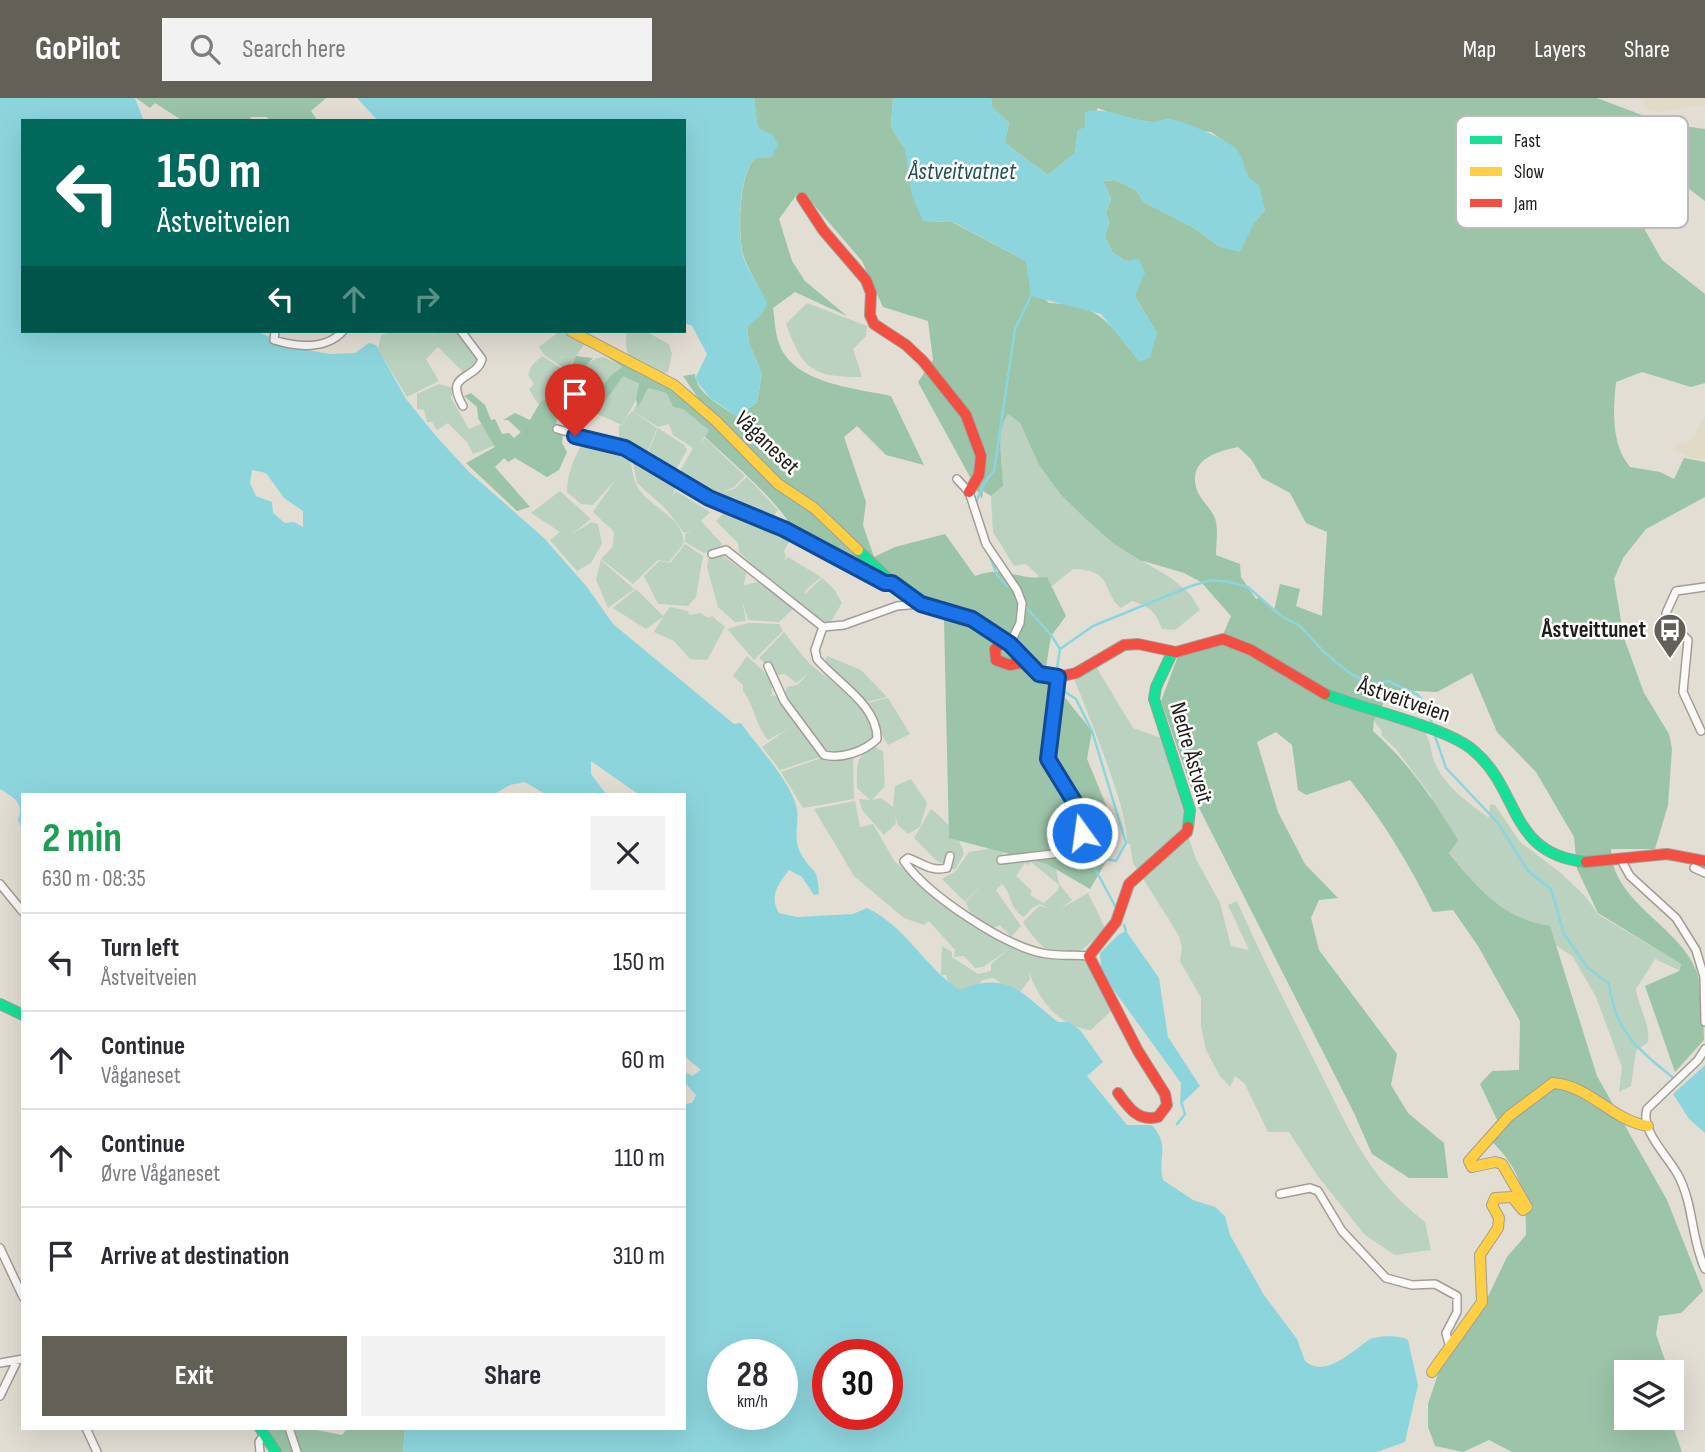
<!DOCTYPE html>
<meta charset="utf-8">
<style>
body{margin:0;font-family:"Sofia Sans Condensed",sans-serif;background:#f2f2f3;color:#2b2b33;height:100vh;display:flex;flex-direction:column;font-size:26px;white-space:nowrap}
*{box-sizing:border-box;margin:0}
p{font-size:23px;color:#7c7c81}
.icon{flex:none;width:38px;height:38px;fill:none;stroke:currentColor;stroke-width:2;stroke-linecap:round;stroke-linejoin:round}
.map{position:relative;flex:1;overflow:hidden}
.details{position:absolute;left:21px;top:695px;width:665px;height:637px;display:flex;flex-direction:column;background:#fff;border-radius:0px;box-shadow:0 7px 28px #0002}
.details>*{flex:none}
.hud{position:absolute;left:21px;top:21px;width:665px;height:214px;border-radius:0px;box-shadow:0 7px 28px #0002;background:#00695c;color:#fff;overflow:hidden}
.controls{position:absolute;left:1614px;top:1262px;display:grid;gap:14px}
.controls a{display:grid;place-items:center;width:70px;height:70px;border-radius:0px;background:#fff;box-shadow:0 7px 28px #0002;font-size:35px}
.speed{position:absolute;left:707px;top:1241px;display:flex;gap:14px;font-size:35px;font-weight:700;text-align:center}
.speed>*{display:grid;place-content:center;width:91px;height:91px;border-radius:50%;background:#fff;box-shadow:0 7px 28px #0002;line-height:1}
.speed small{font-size:18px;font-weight:400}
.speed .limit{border:10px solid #d22;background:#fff;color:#111}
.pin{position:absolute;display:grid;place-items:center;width:60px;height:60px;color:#fff;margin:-72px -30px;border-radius:50% 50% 50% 0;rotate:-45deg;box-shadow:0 0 7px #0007}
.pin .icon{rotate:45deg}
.me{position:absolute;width:77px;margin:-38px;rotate:346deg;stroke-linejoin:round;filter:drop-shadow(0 0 5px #0008)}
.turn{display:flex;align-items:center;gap:24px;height:147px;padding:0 21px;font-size:32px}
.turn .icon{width:91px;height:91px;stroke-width:2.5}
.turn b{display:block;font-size:49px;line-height:60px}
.lanes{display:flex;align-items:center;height:66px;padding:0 21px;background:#0003;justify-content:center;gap:35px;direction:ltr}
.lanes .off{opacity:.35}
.round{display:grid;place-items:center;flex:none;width:74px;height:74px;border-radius:0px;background:#f2f2f3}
.summary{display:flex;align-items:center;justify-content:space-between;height:119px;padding:0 21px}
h1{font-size:42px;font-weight:700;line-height:52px;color:#1e9e55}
.cta{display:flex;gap:14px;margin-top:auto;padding:14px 21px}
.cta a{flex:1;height:80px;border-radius:0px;background:#636058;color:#fff;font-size:28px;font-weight:700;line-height:80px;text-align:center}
.cta a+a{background:#f2f2f3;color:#2b2b33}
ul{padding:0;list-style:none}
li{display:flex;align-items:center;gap:21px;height:98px;padding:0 21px;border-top:2px solid #e1e1e2}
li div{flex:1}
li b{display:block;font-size:26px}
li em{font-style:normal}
header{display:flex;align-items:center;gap:42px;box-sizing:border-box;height:98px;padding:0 35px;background:#636058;color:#fff}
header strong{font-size:33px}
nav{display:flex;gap:38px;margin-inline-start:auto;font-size:24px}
.search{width:490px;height:63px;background:#f2f2f3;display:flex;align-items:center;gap:18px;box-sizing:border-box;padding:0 24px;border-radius:0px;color:#7c7c81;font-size:26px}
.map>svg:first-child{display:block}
.built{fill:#e1dac7}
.green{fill:#bad2bf;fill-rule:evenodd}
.forest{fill:#9cc4a9;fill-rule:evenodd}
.water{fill:#8dd5dd;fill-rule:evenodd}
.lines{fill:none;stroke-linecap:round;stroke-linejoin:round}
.stream{stroke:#8dd5dd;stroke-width:2.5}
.street-casing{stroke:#a29e96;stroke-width:10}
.fast-casing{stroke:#a29e96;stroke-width:12}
.slow-casing{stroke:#a29e96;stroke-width:12}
.jam-casing{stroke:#a29e96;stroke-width:12}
.street{stroke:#fbfaf9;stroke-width:7}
.fast{stroke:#16e098;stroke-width:10}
.slow{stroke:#ffcf43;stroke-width:10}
.jam{stroke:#f24e42;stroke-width:10}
.route-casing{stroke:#114b97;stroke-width:18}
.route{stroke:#1a73e8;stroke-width:12}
.labels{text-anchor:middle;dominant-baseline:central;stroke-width:5;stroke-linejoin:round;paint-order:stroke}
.street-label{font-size:23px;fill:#1f1c16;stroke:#fff}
.poi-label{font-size:23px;font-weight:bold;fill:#1f1c16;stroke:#fff;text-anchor:end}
.water-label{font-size:24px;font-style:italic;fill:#204f56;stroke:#fff}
.key{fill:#fff;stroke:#bcbbb9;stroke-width:2}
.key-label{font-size:19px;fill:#1f1c16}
</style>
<header>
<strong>GoPilot</strong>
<div class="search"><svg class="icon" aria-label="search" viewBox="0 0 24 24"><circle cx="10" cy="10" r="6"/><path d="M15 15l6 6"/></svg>Search here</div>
<nav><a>Map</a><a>Layers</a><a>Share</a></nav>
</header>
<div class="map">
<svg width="1705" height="1354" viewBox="0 0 1705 1354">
<rect width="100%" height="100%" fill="#e2ded4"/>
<path class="built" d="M1639 0H1705V6L1658 14 1648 11Z
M1705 318V361H1695L1672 352 1676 346 1687 345 1693 340Z"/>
<path class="green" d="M807 205 867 228 866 238 853 251 862 279C812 279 803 272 786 226Z
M395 233H430L433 236 437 233H459L481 263 465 276 438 249 426 261 439 283 407 299 378 251 381 237Z
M560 233 585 245 567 272 544 257 539 249Z
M627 233H645L669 246 672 256 668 274 661 277C635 263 622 265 627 233Z
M542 258 567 274 554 301 538 306 529 291 534 286 528 277 532 267Z
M604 259 622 269 610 278 600 294 569 290C579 274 585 261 604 259Z
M622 277 643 289 622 327 595 315Z
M439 286 453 290 451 300 469 331 485 324 496 347 473 356 467 344 448 325 437 332 432 324H427L424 312 417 311V296Z
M646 289 668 295 673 309 683 310 711 329 700 346 705 340 745 378 734 389 722 394 734 391 747 379 778 412 771 422 712 398 680 380 681 371 693 350 673 337 669 326 658 329 633 313Z
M632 313 657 330 645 360 619 345V329Z
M1008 316 1020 325 1039 367 1061 397 1114 446 1171 480 1190 496 1200 512 1175 532 1162 531C1156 514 1149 508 1132 503L1121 510C1100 492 1115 472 1073 471L1041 497 1038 477 1026 466 1014 468 993 434 991 398 1003 388C1003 366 995 335 1008 316Z
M658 330 684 347 687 352 673 377 646 360Z
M589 342 611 348 613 358 612 348 629 353C631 363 632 377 636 386 646 409 682 416 684 445L669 464 658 462 633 486 601 461 613 448 614 434 593 414 616 381 593 407 581 406 567 394C567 376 574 360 583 344Z
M631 355 679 384 671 399 676 393 710 414 701 423 722 446 718 451 704 455 685 444V436L691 433 684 435 665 410 637 385Z
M560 393 591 421 572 436 592 424 598 426 602 445 591 465 577 473 550 442 560 434 531 415Z
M727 411 792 438 784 453 786 459 782 463 788 459 821 479 805 493V496L822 480 834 491 842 505 830 525C814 525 755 468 739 454L738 445 716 423Z
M685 446 703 458 696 499 688 508 658 506 644 478 659 463 670 465Z
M722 457 746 475 744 487 763 483 794 510 779 524 748 522 742 502 746 523 735 524 718 509 707 469 709 459Z
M601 462 634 491 608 510 596 482Z
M636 491 663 518 670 509 688 513 689 517 701 515 708 520 712 518 725 529 707 562 690 561 674 543 654 534 663 519 646 531 613 510Z
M748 525 779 526 783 533 754 562 727 531Z
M784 534C794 546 804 562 816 571 840 589 863 607 876 635 869 652 846 655 829 656L824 652 784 598 787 589 797 587 808 576 796 585 785 576 777 577 759 560Z
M747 558 771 580 772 596 769 599 773 597 783 603 823 658 780 672 762 649 789 630 768 642C755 627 755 608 743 593V587L733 578Z
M827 558 861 572 887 599 862 605 824 566Z
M1092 562 1133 630 1167 642 1190 712 1187 735 1196 761 1220 805 1231 848 1249 852 1228 807 1237 803C1260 856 1286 906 1312 958 1346 1024 1364 1077 1425 1124L1431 1152 1395 1157 1365 1137 1317 1077 1289 1034H1268L1245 986 1235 978 1230 989 1219 977 1206 952 1201 928V900L1180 863 1182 849 1178 836 1133 765 1130 746 1126 745C1134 724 1081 598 1070 571Z
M888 600 910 636 888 647 863 606Z
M1368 615C1383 619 1410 621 1421 631 1433 641 1429 653 1435 665 1445 689 1469 705 1489 720L1490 706 1495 707 1520 744 1561 775 1585 798 1599 817 1681 866 1679 872 1655 861 1636 891C1638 909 1651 927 1648 944L1636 953 1631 988 1619 994 1622 969 1596 899 1573 859 1480 794 1449 754 1431 698 1396 651 1382 638 1381 632Z
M875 649 883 653 885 688 872 702 881 700 893 709 895 688 911 681 927 705 920 729 908 736 898 727 895 717 896 726 884 737 862 712 859 701 870 702 857 690C857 669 854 657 875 649Z
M853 658 854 701 803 710 781 674 824 659Z
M855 703 860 729 873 726 895 764 1014 849 1056 862H1086L1112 912 1091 932C1060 930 1038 901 1029 874L1030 881 1017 898 994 880 982 882 971 897 942 884 948 883 946 877H941L942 848 952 854V859L978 876 991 873V866L1008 852 983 869 975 870 964 858 954 859 955 852 929 823 924 827 904 820 854 778 814 711Z
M931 711C947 724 959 736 964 756L955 772 937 763 914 740Z
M1002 749 1004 766 1016 761 1049 758 1054 762 1059 786 1072 802 1060 811 1088 795 1105 830C1071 869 1050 866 1023 824L1039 808 1048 810 1040 806 1032 810 1024 819C1008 810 1013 797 1002 786L996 792 1021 828 1011 839 1000 827 991 831 970 816 966 804 986 781 965 804 942 781 956 773 969 754ZM1031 764 1059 787 1058 792 1044 805 1030 797 1032 793 1016 778 1025 765 1028 767Z"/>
<path class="forest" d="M136 0H326L311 13 318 23H272L266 19H252L248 23H183L155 5 150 10Z
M754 0H893L891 29 905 51 923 123 952 124 1026 163 1032 188 1049 205C1102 206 1110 227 1140 264L1157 235 1135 198 1125 163 1112 154 1105 138 1109 124 1106 115 1111 101 1103 83 1115 82 1136 92 1144 104 1194 130 1220 149 1254 125 1265 112 1247 80 1237 52 1211 34 1200 33 1169 21 1156 25 1121 19 1098 10 1084 32H1078L1075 55 1048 77 1005 45 1009 25 992 9 991 0H1597L1663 25 1705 31V103L1652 63 1620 88 1662 162 1705 196V285L1691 289 1642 274 1616 284C1613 312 1611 346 1630 369L1660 374 1674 381 1684 360 1705 364V399L1646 431 1623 460 1614 481 1624 540 1644 595 1669 636 1672 651 1668 707 1655 751H1611C1611 803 1678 827 1696 872 1704 894 1703 920 1704 942L1675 974 1645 888 1679 873 1681 866 1598 815 1577 771 1574 739 1536 674 1497 634 1472 575 1437 594 1391 592 1374 622 1373 633C1409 665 1433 701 1458 742L1449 755C1477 790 1503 821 1550 828L1597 978 1667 1102 1703 1193 1681 1215 1659 1218 1656 1236 1669 1274H1626V1320H1670L1682 1354H1512L1489 1342 1463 1354 1435 1348 1428 1329V1306L1446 1252 1479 1217 1507 1159 1526 1137C1526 1092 1520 1069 1486 1038L1498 1024 1480 986 1492 973 1519 972 1520 923 1478 848 1453 812 1433 814C1409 766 1384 724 1350 682L1306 697 1298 692 1292 647 1276 634 1257 644 1278 714 1305 766 1338 800 1319 802 1311 820 1319 852 1397 956 1391 987 1408 1015 1444 1045 1448 1080H1409L1372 1056 1354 1015 1197 706 1161 603 1178 558 1219 546 1231 518 1201 484 1184 475 1140 462 1114 446 1088 423 1061 397 1039 367 1020 325 1008 316C995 334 1003 366 1003 388L991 398 983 393 982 401 918 284 933 262 928 223 883 209 862 163 814 107 798 95 779 121 792 163 805 183 847 218 795 194 773 210C775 222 775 237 780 248 796 286 855 290 891 298L924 367 886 357 857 328 844 339 866 404 863 427 874 459 895 449 945 436 975 478C1005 466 1016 483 1047 479L1066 518 1051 538 1045 575 1092 633 1087 661 1109 714 1110 757 1090 791 1047 766 949 740 944 522 791 430C785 409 723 356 705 339L709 332 683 311 673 309 667 295 648 290 638 309 636 301 639 286 623 278 595 317 576 306 556 303 552 311 558 318 554 334 563 337 562 345 567 354 559 372 547 379 515 360 508 364 504 360 495 369 530 409 517 413 466 365 495 349 478 320 477 309 464 298 471 295 485 307 491 322 495 321 502 336 509 335 514 340 521 334 508 322H503L515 315 530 322 541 303 557 299 576 258 593 260 578 275 600 293 610 278 622 269 590 247 671 289 722 335 683 278 695 276C696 296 723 309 738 319L757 304 762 276 749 245 747 229C755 219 763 217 764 203 764 196 747 170 744 159 737 140 739 71 756 60H768L757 27ZM1238 349 1251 361 1262 380 1290 395 1306 425 1327 434 1322 518 1296 508 1300 491 1280 486 1274 512 1260 499 1256 501 1241 479 1240 466 1216 457C1216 446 1219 427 1214 418 1209 408 1199 401 1196 389 1189 361 1218 353 1238 349Z
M267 1330H306L342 1337 348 1330H405L403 1354H280Z"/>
<path class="water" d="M0 0H135L143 21 23 23V233H256L292 249 329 256 355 255 369 245 376 247 406 301 436 338 469 374 544 440 587 489 613 526 734 626 741 625C756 647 794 687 797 712 799 725 793 741 800 754 812 777 818 766 819 796L814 797 802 779 789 772C778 786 769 798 779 815L797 819 853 816 867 810C907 829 924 869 960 892 1008 872 1022 896 1058 924H1069L1080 932 1103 964 1087 978 1127 1027H1152C1171 1049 1157 1060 1163 1082L1193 1102 1215 1109 1225 1118 1230 1137 1264 1197 1297 1241 1305 1263C1326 1281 1353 1252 1369 1242 1376 1237 1401 1237 1408 1242L1418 1287 1405 1344 1377 1354H403L405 1330H684V1006L692 1005 696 997 684 984V973L692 978 701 972 684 958V696H638L591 663V676L606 696H545L525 684 510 687 494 696H23V732L18 722C25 705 13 699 0 691ZM252 372 266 375 284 400 303 413V429L294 424 285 425 273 415 272 404 256 398 250 385ZM723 1256H782V1316H723ZM828 1256H887V1316H828Z
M357 0H754L758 30 773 37 778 47 771 60H756C738 71 737 142 744 161 750 177 762 191 767 206L761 217 747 229 749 245 762 276 757 304 738 319 710 300 695 281 707 256 692 228 684 225V23H378Z
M893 0H991L992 9 1009 25 1005 45 1048 77 1075 55 1078 32 1085 29V14C1108 8 1130 23 1153 24 1159 24 1164 20 1169 21 1180 21 1231 43 1237 52 1248 67 1240 76 1259 87L1265 112 1254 125 1240 154 1220 149 1194 130 1144 104 1136 92 1115 82 1103 83 1111 101 1106 115 1109 124 1105 138 1112 154 1125 163 1139 161 1145 175 1135 198 1157 235 1150 259 1140 264 1101 216 1031 198 1026 163 953 124 923 123 912 98 905 51 891 29Z
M1126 833 1159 880 1168 939 1200 988 1180 1007 1181 985 1113 891 1101 869 1100 855 1118 837Z
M1705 967V1035L1689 1021 1673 996Z"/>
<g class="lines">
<path class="stream" d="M976 405 983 387 994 373 1015 231 1031 198
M989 456 997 477 1007 488
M1023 506 1051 537 1060 551
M1056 577 1060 551 1093 528 1191 488 1211 482 1230 484 1248 489 1281 518 1300 528 1324 554 1351 576 1373 586 1388 583 1418 597 1429 610 1432 629
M1059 590 1076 601 1092 633 1126 745 1116 763 1094 758 1092 765 1115 808
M1434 635 1446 670 1498 725 1528 773 1551 791 1564 836 1588 870 1609 886C1616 935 1636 949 1672 979
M1124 827 1126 833
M1177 1026 1185 1016 1182 1006"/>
<defs>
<path id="street" d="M461 233 482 261C476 283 443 274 463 308
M275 234 274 242C297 249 326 252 343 233
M557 331 625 350 709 400 764 421 885 485H892
M957 381 969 394 986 446 1017 492 1022 505 1020 525 1010 546
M712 456 726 452 823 529
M768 568 784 603 824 657C841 661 864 654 877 641 878 607 836 584 817 561L815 552 823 529 844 527 897 508 921 506
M1701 633 1683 594 1688 542 1681 535 1671 532 1666 515 1676 493 1705 489
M950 758 947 770C930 774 923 765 908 760L904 763C926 796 1003 847 1042 855 1059 859 1073 856 1089 858
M1620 760 1630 778 1676 820 1696 852 1704 879 1705 924
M1001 762 1061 755 1069 753 1082 735 1075 705 1048 661 1058 579
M1694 770 1705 775
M0 786 23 814
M1705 951 1698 962 1647 1011C1640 1033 1668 1058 1678 1077 1694 1107 1691 1141 1705 1171
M1280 1096 1310 1090 1318 1093 1342 1133 1386 1180 1412 1187 1435 1186 1457 1198V1214L1446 1235 1449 1246
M0 1150 23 1199
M0 1265 23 1261
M0 1298 17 1263
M86 1330 97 1354
M289 1330 297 1354
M260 1354 259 1344 264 1336"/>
<path id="fast" d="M858 452 899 491 921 506 972 521 1004 543
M1172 555 1156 589 1154 601 1190 712 1188 729
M1325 596C1363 611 1447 629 1474 653 1521 693 1508 756 1586 764
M0 906 23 917
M260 1330 276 1354"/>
<path id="slow" d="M571 233 674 287 716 323 778 386 814 410 858 452
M1432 1274 1482 1204 1480 1157 1498 1130 1499 1120 1492 1107 1495 1100 1512 1099 1523 1112 1527 1109 1502 1066 1495 1064 1472 1069 1469 1063 1509 1018 1553 985C1591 988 1611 1022 1648 1028"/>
<path id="jam" d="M802 100 823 132 866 182 871 195 870 217 874 226 906 247 923 263 966 317 981 358 979 377 969 394
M1025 564 1010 567 996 562 995 551 1004 543 1041 575 1058 579 1076 575 1124 547 1138 546 1176 554 1223 541 1251 552 1325 596
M1586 764 1667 756 1705 763
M1118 995C1129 1010 1138 1024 1158 1019L1167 1007 1165 996 1138 953 1089 858 1116 824 1129 786 1187 734 1188 729"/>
</defs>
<use href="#street" class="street-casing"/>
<use href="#fast" class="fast-casing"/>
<use href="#slow" class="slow-casing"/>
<use href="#jam" class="jam-casing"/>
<use href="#street" class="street"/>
<use href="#fast" class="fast"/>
<use href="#slow" class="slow"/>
<use href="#jam" class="jam"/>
</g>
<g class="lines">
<defs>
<path id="route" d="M575 338 625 350 709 400 784 431 885 485H892L921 506 972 521 1010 546 1039 576 1058 579 1048 661 1075 705 1082 735"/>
</defs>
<use href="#route" class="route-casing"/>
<use href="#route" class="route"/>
</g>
<defs>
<symbol id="bus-pin" viewBox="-11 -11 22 30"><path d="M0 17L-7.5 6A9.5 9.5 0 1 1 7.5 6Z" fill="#636058" stroke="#fff"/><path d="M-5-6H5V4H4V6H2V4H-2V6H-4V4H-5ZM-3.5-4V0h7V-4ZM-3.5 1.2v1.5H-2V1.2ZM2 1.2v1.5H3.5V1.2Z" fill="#fff"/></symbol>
</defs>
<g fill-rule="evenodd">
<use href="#bus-pin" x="1651" y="513" width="38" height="52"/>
</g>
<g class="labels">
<g class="street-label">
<text transform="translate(767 345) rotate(44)">Våganeset</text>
<text transform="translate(1404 602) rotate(19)">Åstveitveien</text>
<text transform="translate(1191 655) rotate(74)">Nedre Åstveit</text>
</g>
<g class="poi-label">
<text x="1646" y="532">Åstveittunet</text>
</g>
<g class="water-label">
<text x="962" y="73">Åstveitvatnet</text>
</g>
</g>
<rect x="1456" y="18" width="232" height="112" rx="10" class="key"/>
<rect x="1470" y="38" width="32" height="8" fill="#16e098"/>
<rect x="1470" y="69" width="32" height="9" fill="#ffcf43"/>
<rect x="1470" y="101" width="32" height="8" fill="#f24e42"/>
<g class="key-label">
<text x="1514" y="49">Fast</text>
<text x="1514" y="80">Slow</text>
<text x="1514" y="112">Jam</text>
</g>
</svg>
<div class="controls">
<a><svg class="icon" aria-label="layers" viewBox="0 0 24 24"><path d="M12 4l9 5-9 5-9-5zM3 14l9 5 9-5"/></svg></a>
</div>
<div class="speed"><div>28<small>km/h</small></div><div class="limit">30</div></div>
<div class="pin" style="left:575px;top:338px;background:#d93025"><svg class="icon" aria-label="arrive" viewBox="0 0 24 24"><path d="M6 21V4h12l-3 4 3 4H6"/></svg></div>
<svg class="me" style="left:1082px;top:735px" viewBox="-20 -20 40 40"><circle r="17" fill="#1a73e8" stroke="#fff" stroke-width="3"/><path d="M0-11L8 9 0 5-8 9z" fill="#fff"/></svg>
<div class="hud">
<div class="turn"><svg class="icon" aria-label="left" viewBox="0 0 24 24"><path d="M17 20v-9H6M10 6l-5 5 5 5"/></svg><div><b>150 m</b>Åstveitveien</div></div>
<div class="lanes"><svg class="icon" aria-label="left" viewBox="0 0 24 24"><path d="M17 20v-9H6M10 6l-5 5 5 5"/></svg><svg class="icon off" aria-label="ahead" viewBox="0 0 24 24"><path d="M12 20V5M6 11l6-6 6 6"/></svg><svg class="icon off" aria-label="right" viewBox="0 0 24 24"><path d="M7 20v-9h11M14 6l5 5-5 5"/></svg></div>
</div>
<section class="details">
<div class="summary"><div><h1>2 min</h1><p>630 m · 08:35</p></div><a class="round"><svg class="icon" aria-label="close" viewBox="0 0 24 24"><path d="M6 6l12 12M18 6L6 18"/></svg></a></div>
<ul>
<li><svg class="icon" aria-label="left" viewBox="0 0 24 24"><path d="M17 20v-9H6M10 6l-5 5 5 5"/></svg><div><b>Turn left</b><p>Åstveitveien</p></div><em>150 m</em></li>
<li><svg class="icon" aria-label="ahead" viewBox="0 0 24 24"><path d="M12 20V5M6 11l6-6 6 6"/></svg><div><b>Continue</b><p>Våganeset</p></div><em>60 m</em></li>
<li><svg class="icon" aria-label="ahead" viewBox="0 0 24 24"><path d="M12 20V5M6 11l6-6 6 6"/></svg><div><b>Continue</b><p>Øvre Våganeset</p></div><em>110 m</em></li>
<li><svg class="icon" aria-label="arrive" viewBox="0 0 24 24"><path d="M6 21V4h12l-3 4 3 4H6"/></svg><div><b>Arrive at destination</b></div><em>310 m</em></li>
</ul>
<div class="cta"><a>Exit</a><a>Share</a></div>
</section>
</div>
